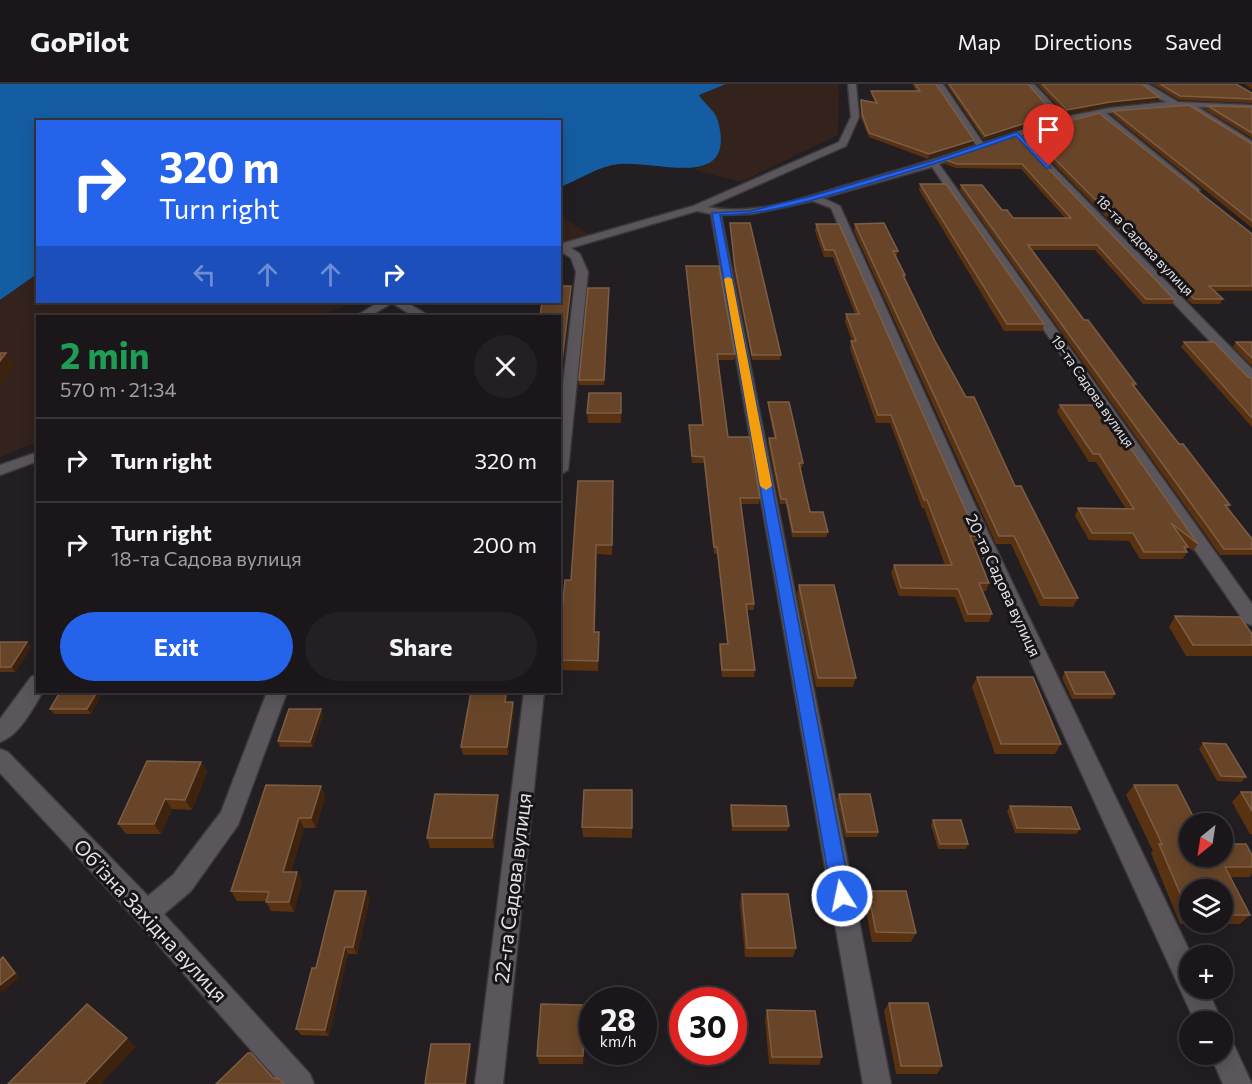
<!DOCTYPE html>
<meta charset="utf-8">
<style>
body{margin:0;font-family:Commissioner,sans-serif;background:#231f23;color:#f1f3f6;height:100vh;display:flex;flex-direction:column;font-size:22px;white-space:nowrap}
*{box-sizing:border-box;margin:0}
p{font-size:20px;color:#9f9fa2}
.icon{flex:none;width:33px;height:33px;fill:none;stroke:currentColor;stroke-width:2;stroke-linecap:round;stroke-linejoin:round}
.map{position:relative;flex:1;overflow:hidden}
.sheet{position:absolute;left:36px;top:231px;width:525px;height:378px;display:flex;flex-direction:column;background:#1a161a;border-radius:0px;box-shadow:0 3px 15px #0003,0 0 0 2px #383539}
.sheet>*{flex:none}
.top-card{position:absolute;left:36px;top:36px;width:525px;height:183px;border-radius:0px;box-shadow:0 3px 15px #0003,0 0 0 2px #383539;background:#2563eb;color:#fff;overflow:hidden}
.needle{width:39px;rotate:210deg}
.fabs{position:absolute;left:1179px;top:729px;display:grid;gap:12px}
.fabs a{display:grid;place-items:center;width:54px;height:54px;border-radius:50%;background:#1a161a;box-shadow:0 3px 15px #0003,0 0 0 2px #383539;font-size:30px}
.speed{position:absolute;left:579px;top:903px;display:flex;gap:12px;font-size:30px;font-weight:700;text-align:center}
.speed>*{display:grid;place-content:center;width:78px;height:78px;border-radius:50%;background:#1a161a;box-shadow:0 3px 15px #0003,0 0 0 2px #383539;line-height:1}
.speed small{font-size:15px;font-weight:400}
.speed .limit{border:9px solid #d22;background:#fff;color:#111}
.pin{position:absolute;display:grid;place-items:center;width:51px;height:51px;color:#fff;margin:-62px -26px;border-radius:50% 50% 50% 0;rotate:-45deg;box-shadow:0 0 6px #0007}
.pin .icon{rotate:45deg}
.me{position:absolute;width:66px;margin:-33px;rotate:350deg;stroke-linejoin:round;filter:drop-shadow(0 0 4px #0008)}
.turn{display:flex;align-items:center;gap:21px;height:126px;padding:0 24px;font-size:27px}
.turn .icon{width:78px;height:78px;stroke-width:2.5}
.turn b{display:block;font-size:42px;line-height:51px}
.lanes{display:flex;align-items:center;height:57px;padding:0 24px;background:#0003;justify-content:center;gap:30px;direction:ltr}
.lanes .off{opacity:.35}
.round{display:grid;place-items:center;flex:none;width:63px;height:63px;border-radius:32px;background:#231f23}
.headline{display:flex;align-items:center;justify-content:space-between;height:102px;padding:0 24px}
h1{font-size:36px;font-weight:700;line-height:45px;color:#1e9e55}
.cta{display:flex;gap:12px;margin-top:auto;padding:12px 24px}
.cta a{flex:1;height:69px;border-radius:36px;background:#2563eb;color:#fff;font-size:24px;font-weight:700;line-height:69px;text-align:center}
.cta a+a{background:#231f23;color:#f1f3f6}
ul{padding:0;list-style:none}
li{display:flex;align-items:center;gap:18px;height:84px;padding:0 24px;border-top:2px solid #383539}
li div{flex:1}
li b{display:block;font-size:22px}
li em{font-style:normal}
header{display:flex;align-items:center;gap:36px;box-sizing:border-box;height:84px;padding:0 30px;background:#1a161a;border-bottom:2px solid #383539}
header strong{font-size:28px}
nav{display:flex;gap:33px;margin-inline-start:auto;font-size:21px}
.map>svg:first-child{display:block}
.industrial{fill:#34221c}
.water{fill:#155da2}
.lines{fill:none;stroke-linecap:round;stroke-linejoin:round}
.minor-casing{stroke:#3b383c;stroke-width:3}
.minor{fill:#5b565b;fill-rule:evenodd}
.wall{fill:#593211;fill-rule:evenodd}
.shaded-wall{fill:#3d220e}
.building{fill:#684528;stroke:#7c5d45;stroke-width:1.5}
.route{fill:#2563eb;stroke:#184099;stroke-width:1.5}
.slow{fill:#f59e0b}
.labels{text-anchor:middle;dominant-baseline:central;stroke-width:6;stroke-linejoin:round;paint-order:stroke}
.far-street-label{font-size:14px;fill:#e4e1e4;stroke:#181519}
.street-label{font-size:16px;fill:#e4e1e4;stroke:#181519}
.near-street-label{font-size:20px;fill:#e4e1e4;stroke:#181519}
</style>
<header>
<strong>GoPilot</strong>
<nav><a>Map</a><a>Directions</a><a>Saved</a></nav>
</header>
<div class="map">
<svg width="1252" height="1000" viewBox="0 0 1252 1000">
<rect width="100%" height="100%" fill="#221e22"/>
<path class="industrial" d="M726 0H839L838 51 741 98 698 87 695 84 704 82 718 72 720 57 718 36 699 11Z
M560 131 589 151 560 160Z
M37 190 38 218H354L321 232H38L37 358 0 373V216Z"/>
<path class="water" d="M0 0H726L699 11C704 20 715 26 718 37 737 108 657 76 619 80 598 82 579 96 560 103V38H38L37 190 0 216Z"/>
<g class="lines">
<defs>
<path id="minor" d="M848 0H856L859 33 846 62 708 123C754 132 800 115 843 102 888 89 932 77 976 61L935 0H943L983 59 1057 35 1026 0H1034L1065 33 1109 24 1167 18 1152 12 1139 0H1148L1178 18 1252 21V25L1198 23 1252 57V64L1188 23 1106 29 1198 104 1200 106 1195 109 1098 31 1022 51 1252 285V297L1247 296 1015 53 939 80 1252 520V541L1245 539 932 83 823 114 840 122 975 421 1192 872 1190 904H1207L1222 938H1195L959 421 831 124 813 117 752 130 721 131 891 1000H863L711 130 697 127 571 164 580 170 588 188 568 386 560 391V326L576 188 571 174 560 167V160L693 122 839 58 851 33Z
M379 218H406L426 230 425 232H413L392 219 370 232H356Z
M38 368V377L0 391V381Z
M38 590V608H43C32 625 20 651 0 658V635L31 593Z
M267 608H287L238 741 191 807 164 830 310 990 314 1000H281L138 838 0 689V665L8 668 148 812 173 791 221 728Z
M524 608H544L503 1000H475Z
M1222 953 1232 957 1252 1000H1223L1210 970H1222Z"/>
</defs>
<use href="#minor" class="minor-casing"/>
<use href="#minor" class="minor"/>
</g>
<path class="wall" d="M912 0H936L973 60 928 75 869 53 861 34V16L875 19 871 10V7H916Z
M946 0H1027L1054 30 1053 34 984 56Z
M1037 0H1142L1158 17 1109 22 1066 31Z
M1152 0H1236L1252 9V19L1179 16Z
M1245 0H1252V5Z
M1208 22 1252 23V54L1206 26Z
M1113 27 1252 60V144L1112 31Z
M1028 48 1252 150V207H1214L1223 215 1220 220H1192L1026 52Z
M1016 51 1174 215 1172 220H1143L1095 166H1032L1084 236 1136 300 1135 304 1179 360 1230 421 1228 424 1252 455V471H1220L960 106 961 101 1013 134H1065L1021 85 956 84 945 80 946 76Z
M920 100 1044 240 1042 247H1004L919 106Z
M730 139 781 271 780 276H752L734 188Z
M816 140H839L977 452 974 460H973L989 499 986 507H983L992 530 989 538H965L955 513 899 512 891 489 894 481H945L924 424H922L890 339H876L850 265 851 257H852L845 238 846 230H855L833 173H824L815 147Z
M855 140 898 167 896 174 905 191V195L935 257 1078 514 1073 523 1040 522 1011 460H996L854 147Z
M686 182 735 270 734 276H718L728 353 760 414 759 420H741L754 520V526H747L755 586 754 593H722L719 566 720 560H727L717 470H714L704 379H692L689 347V341H702L686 187Z
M609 204 604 301H579V296Z
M1184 258 1248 293 1252 294V343L1181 263Z
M1236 258H1252V282L1233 263Z
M621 309V339H588L587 329Z
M768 318 803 379 802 384H800L810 428 828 448 826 453H792L786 420H780L768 359 769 354H774L768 323Z
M1060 321 1198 460 1193 467 1188 463 1186 466 1187 468 1183 475H1140L1129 457 1089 456 1075 432 1078 424 1126 425 1096 378H1089L1057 328Z
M613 397 612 471 597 470 595 548H599L598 587 560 586V551L571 496Z
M799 501 856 594 853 603H816L797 510Z
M1175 532 1252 550V572H1186L1169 543Z
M0 558H27L31 564 15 588H0Z
M1065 588 1115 610 1112 615H1072L1062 594Z
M977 593 1061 660 1055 670H995L972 603Z
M60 608H103L91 630H54L50 625Z
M507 618H513L514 626 508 671H463L461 663Z
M323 630 313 663H280L278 657Z
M1203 659 1246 693 1241 698 1217 697 1199 665Z
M201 678 207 688 192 726 172 725 161 750H126L118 740Z
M1134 701 1190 772 1252 771V790L1249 793H1230L1250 831 1240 840H1180L1151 769 1153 767 1126 711ZM1190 806H1222V838H1190Z
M321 702 325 712 316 744H304L291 788H297L302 798 294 828 271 827 266 817H237L231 807Z
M632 706V754L583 753 582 743Z
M1241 708H1252V750H1250L1232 718Z
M839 710 878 748 877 753H845L837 715Z
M498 711 499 721 494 764H430L427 754Z
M731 721 789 742 787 747H732L730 726Z
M1010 722 1080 745 1076 750 1015 749 1007 727Z
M933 736 968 760 966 765H938L931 741Z
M366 807 370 814 357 870H348L329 952 301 951 296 945 316 884Z
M868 807 916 849 911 858H872L864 816Z
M742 810 796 864 793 873H745L740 819Z
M889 919 942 982 937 990H896L884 927Z
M584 921 585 930 583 980H539L537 972Z
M767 926 822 973 819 981 769 980 765 935Z"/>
<path class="shaded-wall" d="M1159 13 1158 17 1109 22 1066 31 1067 26 1110 18Z
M1054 30 1053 34 984 56 985 52Z
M974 56 973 60 928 75 929 70Z
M560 131H563V139L560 140Z
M571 202V209L561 301 560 294Z
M6 269 14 282 0 301V277Z
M596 461 597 470 594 557V548Z
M27 558 31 564 15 588 11 583Z
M97 608H103L91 630 87 625Z
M506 608H509L506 626 505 618Z
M513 618 514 626 508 671 507 663Z
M321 625 323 630 313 663 310 658Z
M201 678 207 688 192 726 185 716Z
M321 702 325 712 316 744 311 734Z
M498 711 499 721 494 764 492 754Z
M165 715 172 725 161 750 154 740Z
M299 734 304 744 288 798 283 788Z
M297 788 302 798 294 828 289 818Z
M366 807 370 814 357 870 353 863Z
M345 863 348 870 329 952 325 946Z
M3 873 8 878 20 893 0 910Z
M584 921 585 930 583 980V972Z
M127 954 136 963 101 1000H84Z
M470 960 472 964 467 1000H465Z"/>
<path class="building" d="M915 0H936L974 56 929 70 869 49 862 30 861 16 877 19 871 7H920Z
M949 0H1028L1054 30 985 52Z
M1042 0H1142L1159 13 1110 18 1067 26Z
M1160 0H1236L1252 9V15L1180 12Z
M1189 21 1252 60V137L1113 27Z
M1208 22 1252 23V49Z
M1099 29 1252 150V202H1209L1223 215H1194L1028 48Z
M1016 51 1174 215H1146L1097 161H1028L1084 236H1088L1136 300H1132L1179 360H1183L1230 421H1225L1252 455V465H1224L961 101H982L1002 126H1007L1013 134H1071L1022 80H957L946 76Z
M920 100H946L1044 240H1007Z
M730 139H750L781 271H752L735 183Z
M884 139 898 167H893L905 191H903L935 257 966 313H974L1015 402H1021L1078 514H1044L1014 452H999L855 140Z
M816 140H839L977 452H970L989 499H979L992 530H968L958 505 901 504 894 481H952L927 416H924L891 331H878L851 257H856L846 230H859L834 166H825Z
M686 182H719L735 270H717L728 353H750L760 414H740L754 520H746L755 586H722L720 560H728L717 463H714L704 373 692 372 689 341H703Z
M560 202H571L560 294V232H540L542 218H560Z
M588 204H609L604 296H579Z
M1184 258H1214L1248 293 1252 294V334Z
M1236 258H1252V274Z
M0 269H6L0 277Z
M589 309H621V329H587Z
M768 318H789L803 379H799L810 428H823L828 448H793L786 415H781L769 354H776Z
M1060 321H1100L1198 460 1171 439 1188 463H1184L1187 468H1144L1133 449H1092L1078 424 1134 425 1099 370H1093Z
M578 397H613L612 461H596L594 548H599L598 577 560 576V551L565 496H571Z
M799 501H834L856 594H818Z
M1175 532 1240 533 1252 550V561H1193Z
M0 558H27L11 583H0Z
M1065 588H1104L1115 610H1075Z
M977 593H1033L1061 660H1001Z
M60 608H97L87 625H50Z
M471 608H506L505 618H513L507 663H461Z
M289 625H321L310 658 278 657Z
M1203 659 1226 660 1246 693 1221 692Z
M147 677 201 678 185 716 165 715 154 740H118Z
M266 701 321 702 311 734H299L283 788H297L289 818H266L269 808 231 807Z
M1134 701H1177L1197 740H1190V772H1222V760H1246L1252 771V783H1225L1250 831H1222V806H1190L1189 830 1159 760H1162Z
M584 706H632V744L582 743Z
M1241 708H1252V727Z
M435 710 498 711 492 754H427Z
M839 710H870L878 748H847Z
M731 721 786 722 789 742H733Z
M1010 722 1071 723 1080 745 1017 744Z
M933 736H961L968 760H940Z
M335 807H366L353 863H345L325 946 296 945 312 884H316Z
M868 807H906L916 849 876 848Z
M742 810H788L796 864H747Z
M3 873 15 889 0 901V876Z
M889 919H928L942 982H901Z
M87 920 127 954 84 1000H8Z
M541 920 584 921 583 972H537Z
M767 926 815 927 822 973H772Z
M431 960H470L465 1000H425Z
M248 969H251L273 994 279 995 284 1000H216Z"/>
<path class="route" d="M1017 48 1051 84H1046L1016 52C963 71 909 88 854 104 810 117 766 131 720 131L851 812 848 818 842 821 835 818 832 812 712 129 750 127 812 112 932 77Z"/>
<path class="slow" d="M728 193 732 195 772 402 766 406 760 402 724 195Z"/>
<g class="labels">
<g class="far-street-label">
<text transform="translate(1145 161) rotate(46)">18-та Садова вулиця</text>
<text transform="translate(1093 307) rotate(55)">19-та Садова вулиця</text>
</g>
<g class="street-label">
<text transform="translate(1004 501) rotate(65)">20-та Садова вулиця</text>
</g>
<g class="near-street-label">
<text transform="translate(512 804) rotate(-83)">22-га Садова вулиця</text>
<text transform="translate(151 836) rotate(47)">Обʼїзна Західна вулиця</text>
</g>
</g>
</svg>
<div class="fabs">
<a><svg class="needle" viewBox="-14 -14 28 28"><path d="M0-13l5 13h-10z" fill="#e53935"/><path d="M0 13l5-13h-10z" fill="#9f9fa2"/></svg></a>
<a><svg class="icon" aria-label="layers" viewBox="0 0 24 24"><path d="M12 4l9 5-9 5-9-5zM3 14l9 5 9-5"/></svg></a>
<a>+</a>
<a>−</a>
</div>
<div class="speed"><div>28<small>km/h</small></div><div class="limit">30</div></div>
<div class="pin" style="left:1049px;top:82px;background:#d93025"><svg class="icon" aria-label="arrive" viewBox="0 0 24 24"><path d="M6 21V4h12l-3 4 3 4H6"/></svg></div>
<svg class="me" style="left:842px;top:812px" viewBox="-20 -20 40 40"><circle r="17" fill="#2563eb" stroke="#fff" stroke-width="3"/><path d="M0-11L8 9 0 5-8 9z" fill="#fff"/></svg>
<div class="top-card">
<div class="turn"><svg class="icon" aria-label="right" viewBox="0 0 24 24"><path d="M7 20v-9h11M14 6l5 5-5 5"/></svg><div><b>320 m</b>Turn right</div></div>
<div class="lanes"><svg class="icon off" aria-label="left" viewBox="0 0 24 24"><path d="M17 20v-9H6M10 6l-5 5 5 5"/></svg><svg class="icon off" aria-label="ahead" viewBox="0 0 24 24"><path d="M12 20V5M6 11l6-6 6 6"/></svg><svg class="icon off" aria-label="ahead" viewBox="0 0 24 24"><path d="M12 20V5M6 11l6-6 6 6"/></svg><svg class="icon" aria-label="right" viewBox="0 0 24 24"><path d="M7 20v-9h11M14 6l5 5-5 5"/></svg></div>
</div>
<section class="sheet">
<div class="headline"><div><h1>2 min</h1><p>570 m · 21:34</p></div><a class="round"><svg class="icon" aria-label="close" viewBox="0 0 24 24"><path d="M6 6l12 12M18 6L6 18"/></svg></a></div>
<ul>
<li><svg class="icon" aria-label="right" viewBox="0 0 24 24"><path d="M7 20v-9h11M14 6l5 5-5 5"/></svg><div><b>Turn right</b></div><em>320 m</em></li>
<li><svg class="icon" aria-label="right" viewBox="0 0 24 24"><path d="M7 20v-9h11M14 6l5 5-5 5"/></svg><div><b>Turn right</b><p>18-та Садова вулиця</p></div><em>200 m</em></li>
</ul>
<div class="cta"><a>Exit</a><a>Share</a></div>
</section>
</div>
